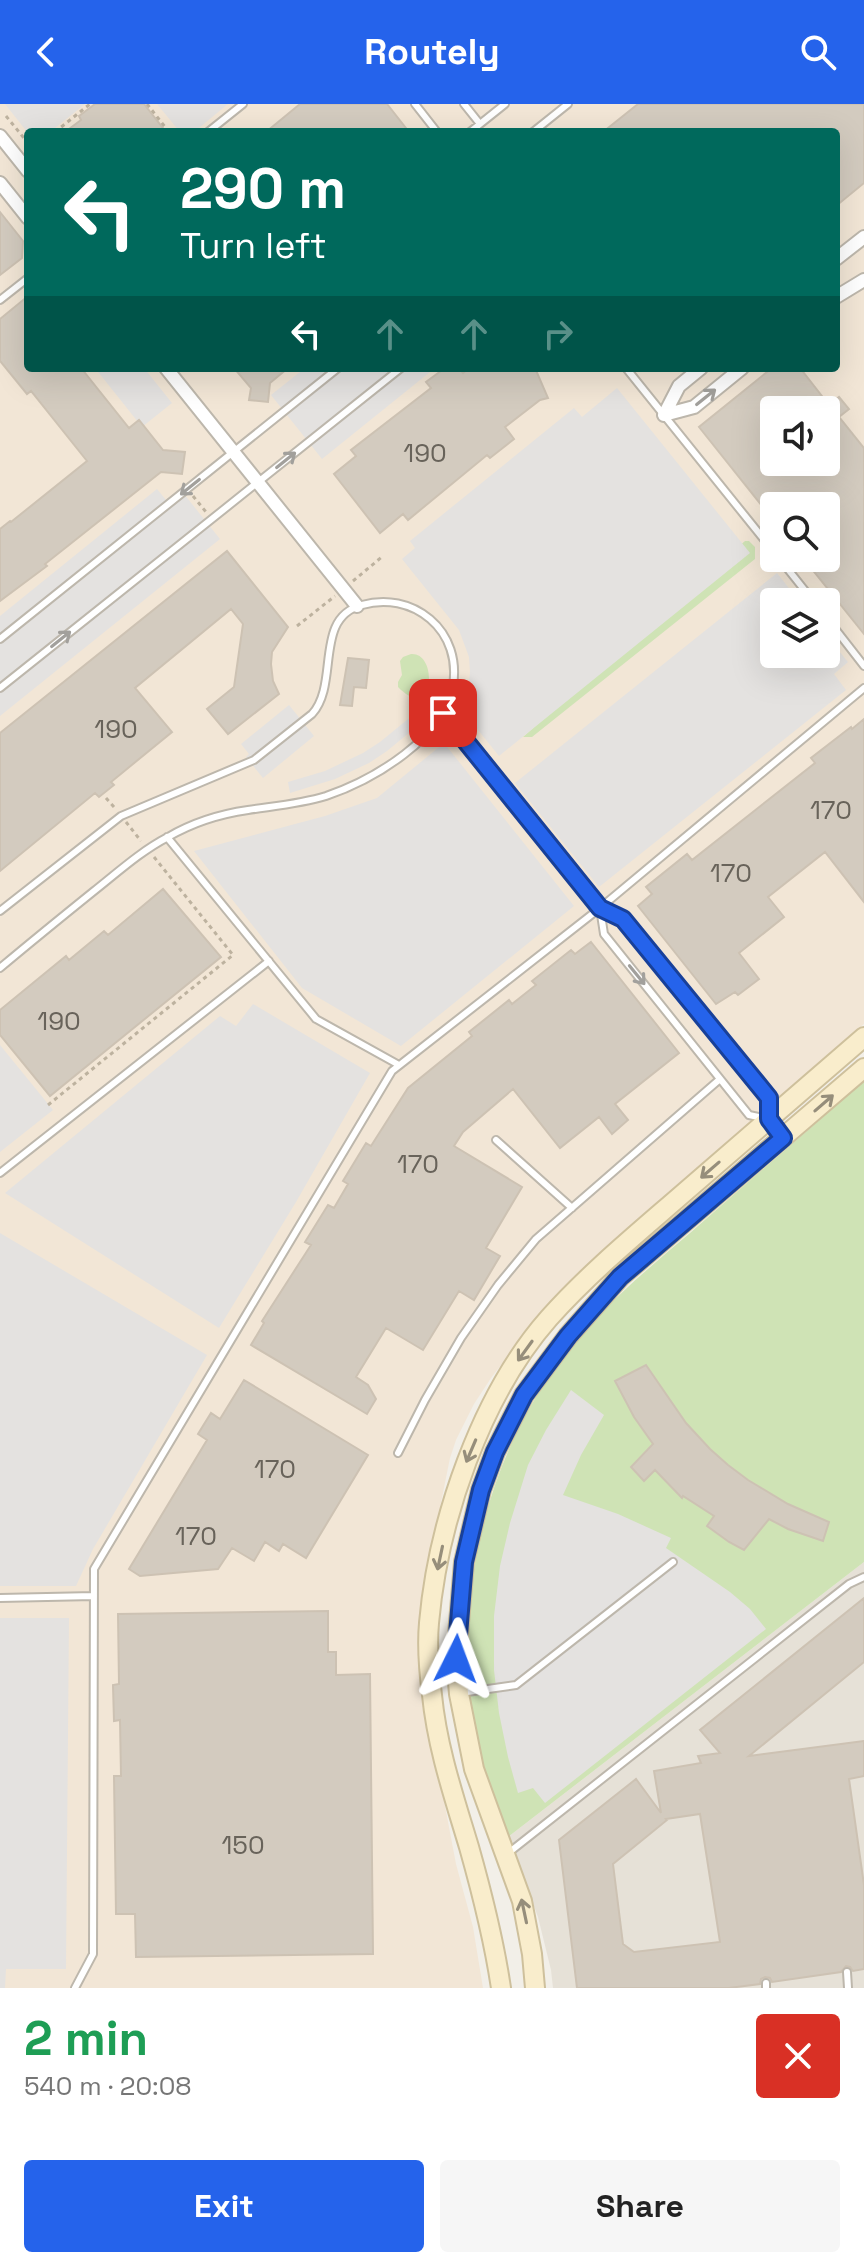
<!DOCTYPE html>
<meta charset="utf-8">
<style>
body{margin:0;font-family:"Space Grotesk",sans-serif;background:#f6f6f6;color:#222;height:100vh;display:flex;flex-direction:column;font-size:30px;white-space:nowrap}
*{box-sizing:border-box;margin:0}
p{font-size:26px;color:#767676}
.icon{flex:none;width:44px;height:44px;fill:none;stroke:currentColor;stroke-width:2;stroke-linecap:round;stroke-linejoin:round}
.map{position:relative;height:1884px;overflow:hidden}
.side{display:flex;flex-direction:column;background:#fff;flex:1}
.side>*{flex:none}
.banner{position:absolute;left:24px;top:24px;width:816px;height:244px;border-radius:8px;box-shadow:0 8px 32px #0002;background:#00695c;color:#fff;overflow:hidden}
.buttons{position:absolute;left:760px;top:292px;display:grid;gap:16px}
.buttons a{display:grid;place-items:center;width:80px;height:80px;border-radius:8px;background:#fff;box-shadow:0 8px 32px #0002;font-size:40px}
.pin{position:absolute;display:grid;place-items:center;width:68px;height:68px;color:#fff;margin:-34px;border-radius:16px;box-shadow:0 4px 12px #0006}
.me{position:absolute;width:88px;margin:-44px;rotate:3deg;stroke-linejoin:round;filter:drop-shadow(0 0 6px #0008)}
.turn{display:flex;align-items:center;gap:28px;height:168px;padding:0 24px;font-size:36px}
.turn .icon{width:104px;height:104px;stroke-width:2.5}
.turn b{display:block;font-size:56px;line-height:68px}
.lanes{display:flex;align-items:center;height:76px;padding:0 24px;background:#0003;justify-content:center;gap:40px;direction:ltr}
.lanes .off{opacity:.35}
.round{display:grid;place-items:center;flex:none;width:84px;height:84px;border-radius:8px;background:#f6f6f6}
.headline{display:flex;align-items:center;justify-content:space-between;height:136px;padding:0 24px}
h1{font-size:48px;font-weight:800;line-height:60px;color:#1e9e55}
.primary-button{display:flex;gap:16px;margin-top:auto;padding:16px 24px}
.primary-button a{flex:1;height:92px;border-radius:8px;background:#2563eb;color:#fff;font-size:32px;font-weight:800;line-height:92px;text-align:center}
.primary-button a+a{background:#f6f6f6;color:#222}
header{display:flex;justify-content:space-between;align-items:center;height:104px;padding:0 24px;background:#2563eb;color:#fff;font-size:36px;font-weight:800}
.map>svg:first-child{display:block}
.residential{fill:#e6e1d7}
.commercial{fill:#f2e6d6;fill-rule:evenodd}
.green{fill:#cfe3b5}
.parking{fill:#e4e2e0}
.building{fill:#d3cbbf;stroke:#cdc2b3;stroke-width:2;fill-rule:evenodd}
.lines{fill:none;stroke-linecap:round;stroke-linejoin:round}
.lane-casing{stroke:#bdb7ac;stroke-width:10}
.street-casing{stroke:#bdb7ac;stroke-width:16}
.secondary-casing{stroke:#cec09c;stroke-width:22}
.path{stroke:#bdb29f;stroke-width:3;stroke-dasharray:4 4;stroke-linecap:butt}
.lane{stroke:#fff;stroke-width:6}
.street{stroke:#fff;stroke-width:12}
.secondary{stroke:#f9edcc;stroke-width:18}
.oneway{stroke:#a2a09c}
.oneway2{stroke:#968e7b}
.route-casing{stroke:#184099;stroke-width:20}
.route{stroke:#2563eb;stroke-width:14}
.labels{text-anchor:middle;dominant-baseline:central;stroke-width:6;stroke-linejoin:round;paint-order:stroke}
.number-label{font-size:26px;fill:#68635a}
</style>
<header><svg class="icon" aria-label="back" viewBox="0 0 24 24"><path d="M15 5l-7 7 7 7"/></svg>Routely<svg class="icon" aria-label="search" viewBox="0 0 24 24"><circle cx="10" cy="10" r="6"/><path d="M15 15l6 6"/></svg></header>
<div class="map">
<svg width="864" height="1884" viewBox="0 0 864 1884">
<rect width="100%" height="100%" fill="#f2efe8"/>
<path class="residential" d="M864 1458V1884H553L551 1866 538 1813 508 1733Z"/>
<path class="commercial" d="M0 0H864V920L576 1171 543 1207 491 1274 474 1300 456 1336 450 1354 430 1453 424 1500V1591L456 1760 473 1823 483 1884H0ZM28 28H836V264H28ZM774 306H826V358H774ZM774 402H826V454H774ZM774 498H826V550H774Z"/>
<path class="green" d="M745 437H749L755 443V455L532 633H523Z
M411 550C439 548 434 620 398 583V578L402 571 400 557 403 553Z
M864 977V1458L508 1733C490 1687 475 1642 468 1593 465 1571 467 1549 468 1526 472 1429 502 1335 561 1256 597 1207 644 1168 690 1129 748 1078 806 1028 864 977Z"/>
<path class="parking" d="M5 0H85L50 28 28 29Z
M157 0H228L194 28H180Z
M95 264H144L172 299 142 323Z
M305 264H435L322 355 271 291Z
M617 284 750 449 499 652 466 611 470 568 469 553 459 526 402 455 415 444 410 437 574 304 582 313Z
M157 385 166 396 180 385 220 435 0 612V512Z
M777 469 800 498H774V550H826V531L848 558 834 570 846 586 599 783 515 679Z
M289 601 314 632 263 674 246 653 249 650 241 640Z
M413 611 421 619 387 647 369 659 335 675 290 689 288 678 325 667 363 649 380 638Z
M444 639 574 802 401 942 302 884 194 747 325 712 377 694Z
M253 900 370 969 296 1098 219 1224 5 1089 220 912 236 922Z
M0 941 53 1006 0 1048Z
M0 1129 207 1251 93 1445 76 1482H0Z
M571 1286 604 1311 581 1351 563 1391 618 1410 671 1434 666 1444 730 1488 750 1505 766 1525 545 1699 533 1684 518 1689 508 1653 499 1609 494 1566V1512L500 1462 510 1419 528 1361 546 1326Z
M0 1514H69L66 1865H6L5 1884H0Z"/>
<path class="building" d="M95 0H144L166 28H65L81 16 79 12Z
M300 0H387L409 28H266Z
M638 0H864V79L836 102V28H603Z
M0 108 23 137 22 154 0 171Z
M28 192V264H81L129 324 139 316 163 346 185 348 182 370 161 368 45 460 47 462 0 497V425L10 417 11 418 87 357 31 287 27 290 0 257V215Z
M234 264H288L270 279 268 298 249 296 251 284Z
M445 264H459L463 269 469 264H535L548 294 540 296 505 323 514 335 490 354 487 351 408 416 403 410 380 429 334 370 356 352 351 346 431 284 426 278Z
M772 264H800L829 301 839 293 849 305 839 313 864 344V530L803 454H826V402H774V417L699 323ZM774 306H826V358H774Z
M227 447 288 523 272 548 271 560 273 577 279 590 228 630 207 605 234 583 243 520 231 505 135 584 172 628 111 678 114 681 99 693 95 689 0 767V629Z
M348 554 369 556 366 584 354 583 352 602 340 601Z
M864 615V798L825 748 768 793 784 813 739 849 759 875 738 891 735 888 716 900 638 802 652 790 646 783 687 750 692 756 815 659 811 654 851 623 852 625Z
M163 785 221 853 50 992 0 931V906L66 852 69 856 104 827 108 831Z
M591 838 679 949 615 1000 628 1016 612 1030 599 1013 560 1044 513 985 463 1028 454 1042 522 1083 486 1144 500 1152 474 1196 459 1187 423 1246 386 1224 356 1273 368 1281 376 1295 367 1310 251 1241 264 1219 262 1217 311 1141 305 1138 328 1101 334 1104 348 1080 343 1077 366 1039 371 1042 408 984 472 932 469 928 509 896 512 900 536 881 532 877 571 846 575 850Z
M646 1261 686 1319 710 1345 728 1361 748 1376 788 1400 829 1418 823 1437 788 1425 769 1415 744 1446 729 1438 707 1422 714 1412 683 1392 682 1394 655 1366 644 1377 631 1363 653 1340 634 1313 615 1277Z
M244 1276 368 1351 306 1454 283 1440 279 1447 265 1438 254 1457 232 1444 218 1465 140 1472 129 1465 207 1336 198 1330 211 1309 220 1315Z
M864 1494V1558L749 1652 864 1637V1672L849 1675 864 1781V1865L853 1867 850 1863 846 1862 841 1868 772 1878 770 1874 765 1873 761 1875 760 1880 729 1884H577L559 1736 636 1675 661 1709 654 1667 701 1659 698 1652 720 1649 700 1626ZM700 1710 720 1838 634 1848 623 1840 613 1760 667 1716 666 1715Z
M328 1507V1548H336V1571L370 1570 373 1850 136 1853 135 1810H116L114 1672H121L120 1616 114 1617 113 1581 119 1580 118 1510Z"/>
<g class="lines">
<defs>
<path id="lane" d="M415 0 437 28
M464 0 480 20
M208 28 243 0
M470 28 505 0
M533 28 568 0
M0 196 28 174
M626 264 774 448
M779 454 814 498
M826 513 864 562
M0 535 338 264
M0 584 401 264
M443 609 600 804 623 815 769 994V1010
M167 733 316 915 399 961
M600 804 604 830 749 1011 763 1014
M0 807 121 712 254 656 312 610C340 579 313 514 362 501 386 494 411 499 430 515 450 532 457 557 453 581 445 634 373 676 326 692 300 700 274 702 248 706 220 710 192 719 168 733 141 747 118 768 94 787 63 812 31 838 0 864
M496 1036 572 1104
M0 1069 269 857
M398 1349 425 1296 461 1234 498 1181 536 1135 720 975
M0 1494 94 1492
M460 1589 516 1581 673 1458
M507 1750 849 1480 864 1473
M847 1868 848 1884
M766 1879V1884
M75 1884 93 1850 94 1465 392 967 600 804 864 584"/>
<path id="street" d="M0 32 28 67
M0 79 28 114
M836 155 864 133
M836 193 864 176
M166 264 357 502
M664 311 694 303 742 264
M664 311 679 282 701 264"/>
<path id="secondary" d="M501 1884C494 1837 482 1789 469 1743 454 1693 437 1643 432 1591 429 1568 427 1541 429 1519 438 1417 481 1291 549 1214 590 1168 639 1128 686 1087 745 1036 805 984 864 933
M535 1884 532 1850 522 1797 474 1665 459 1590 456 1555 464 1458 481 1386 495 1348 524 1291 568 1232 620 1173 864 964"/>
</defs>
<use href="#lane" class="lane-casing"/>
<use href="#street" class="street-casing"/>
<use href="#secondary" class="secondary-casing"/>
<path class="path" d="M147 0 169 28
M6 12 28 39
M55 28 90 0
M193 392 206 408
M353 477 383 452
M297 522 335 492
M106 694 114 703
M126 718 141 737
M48 1001 233 851 154 753"/>
<use href="#lane" class="lane"/>
<use href="#street" class="street"/>
<use href="#secondary" class="secondary"/>
</g>
<defs><path id="oneway-shaft" d="M-6 0H5M1.5-3L5.5 0L1.5 3" fill="none" stroke-width="1.6" stroke-linecap="round" stroke-linejoin="round" transform="scale(2)"/></defs>
<g class="oneway">
<use href="#oneway-shaft" transform="translate(706 293) rotate(-39)"/>
<use href="#oneway-shaft" transform="translate(286 356) rotate(-39)"/>
<use href="#oneway-shaft" transform="translate(190 383) rotate(141)"/>
<use href="#oneway-shaft" transform="translate(61 535) rotate(-39)"/>
<use href="#oneway-shaft" transform="translate(637 871) rotate(51)"/>
</g>
<g class="oneway2">
<use href="#oneway-shaft" transform="translate(824 999) rotate(-41)"/>
<use href="#oneway-shaft" transform="translate(710 1066) rotate(139)"/>
<use href="#oneway-shaft" transform="translate(525 1247) rotate(126)"/>
<use href="#oneway-shaft" transform="translate(471 1347) rotate(113)"/>
<use href="#oneway-shaft" transform="translate(440 1454) rotate(102)"/>
<use href="#oneway-shaft" transform="translate(524 1807) rotate(-102)"/>
</g>
<g class="lines">
<defs>
<path id="route" d="M443 609 600 804 623 815 769 994V1015L783 1034 620 1173 568 1232 524 1291 495 1348 481 1386 464 1458 456 1555"/>
</defs>
<use href="#route" class="route-casing"/>
<use href="#route" class="route"/>
</g>
<g class="labels">
<g class="number-label">
<text x="425" y="349">190</text>
<text x="116" y="625">190</text>
<text x="831" y="706">170</text>
<text x="731" y="769">170</text>
<text x="59" y="917">190</text>
<text x="418" y="1060">170</text>
<text x="275" y="1365">170</text>
<text x="196" y="1432">170</text>
<text x="243" y="1741">150</text>
</g>
</g>
</svg>
<div class="buttons">
<a><svg class="icon" aria-label="sound" viewBox="0 0 24 24"><path d="M4 9h4l5-4v14l-5-4H4zM17 9q2 3 0 6"/></svg></a>
<a><svg class="icon" aria-label="search" viewBox="0 0 24 24"><circle cx="10" cy="10" r="6"/><path d="M15 15l6 6"/></svg></a>
<a><svg class="icon" aria-label="layers" viewBox="0 0 24 24"><path d="M12 4l9 5-9 5-9-5zM3 14l9 5 9-5"/></svg></a>
</div>
<div class="pin" style="left:443px;top:609px;background:#d93025"><svg class="icon" aria-label="arrive" viewBox="0 0 24 24"><path d="M6 21V4h12l-3 4 3 4H6"/></svg></div>
<svg class="me" style="left:456px;top:1555px" viewBox="-20 -20 40 40"><path d="M0-17L14 15 0 8-14 15z" fill="#2563eb" stroke="#fff" stroke-width="4"/></svg>
<div class="banner">
<div class="turn"><svg class="icon" aria-label="left" viewBox="0 0 24 24"><path d="M17 20v-9H6M10 6l-5 5 5 5"/></svg><div><b>290 m</b>Turn left</div></div>
<div class="lanes"><svg class="icon" aria-label="left" viewBox="0 0 24 24"><path d="M17 20v-9H6M10 6l-5 5 5 5"/></svg><svg class="icon off" aria-label="ahead" viewBox="0 0 24 24"><path d="M12 20V5M6 11l6-6 6 6"/></svg><svg class="icon off" aria-label="ahead" viewBox="0 0 24 24"><path d="M12 20V5M6 11l6-6 6 6"/></svg><svg class="icon off" aria-label="right" viewBox="0 0 24 24"><path d="M7 20v-9h11M14 6l5 5-5 5"/></svg></div>
</div>
</div>
<section class="side">
<div class="headline"><div><h1>2 min</h1><p>540 m · 20:08</p></div><a class="round" style="background:#d93025;color:#fff"><svg class="icon" aria-label="close" viewBox="0 0 24 24"><path d="M6 6l12 12M18 6L6 18"/></svg></a></div>
<div class="primary-button"><a>Exit</a><a>Share</a></div>
</section>
